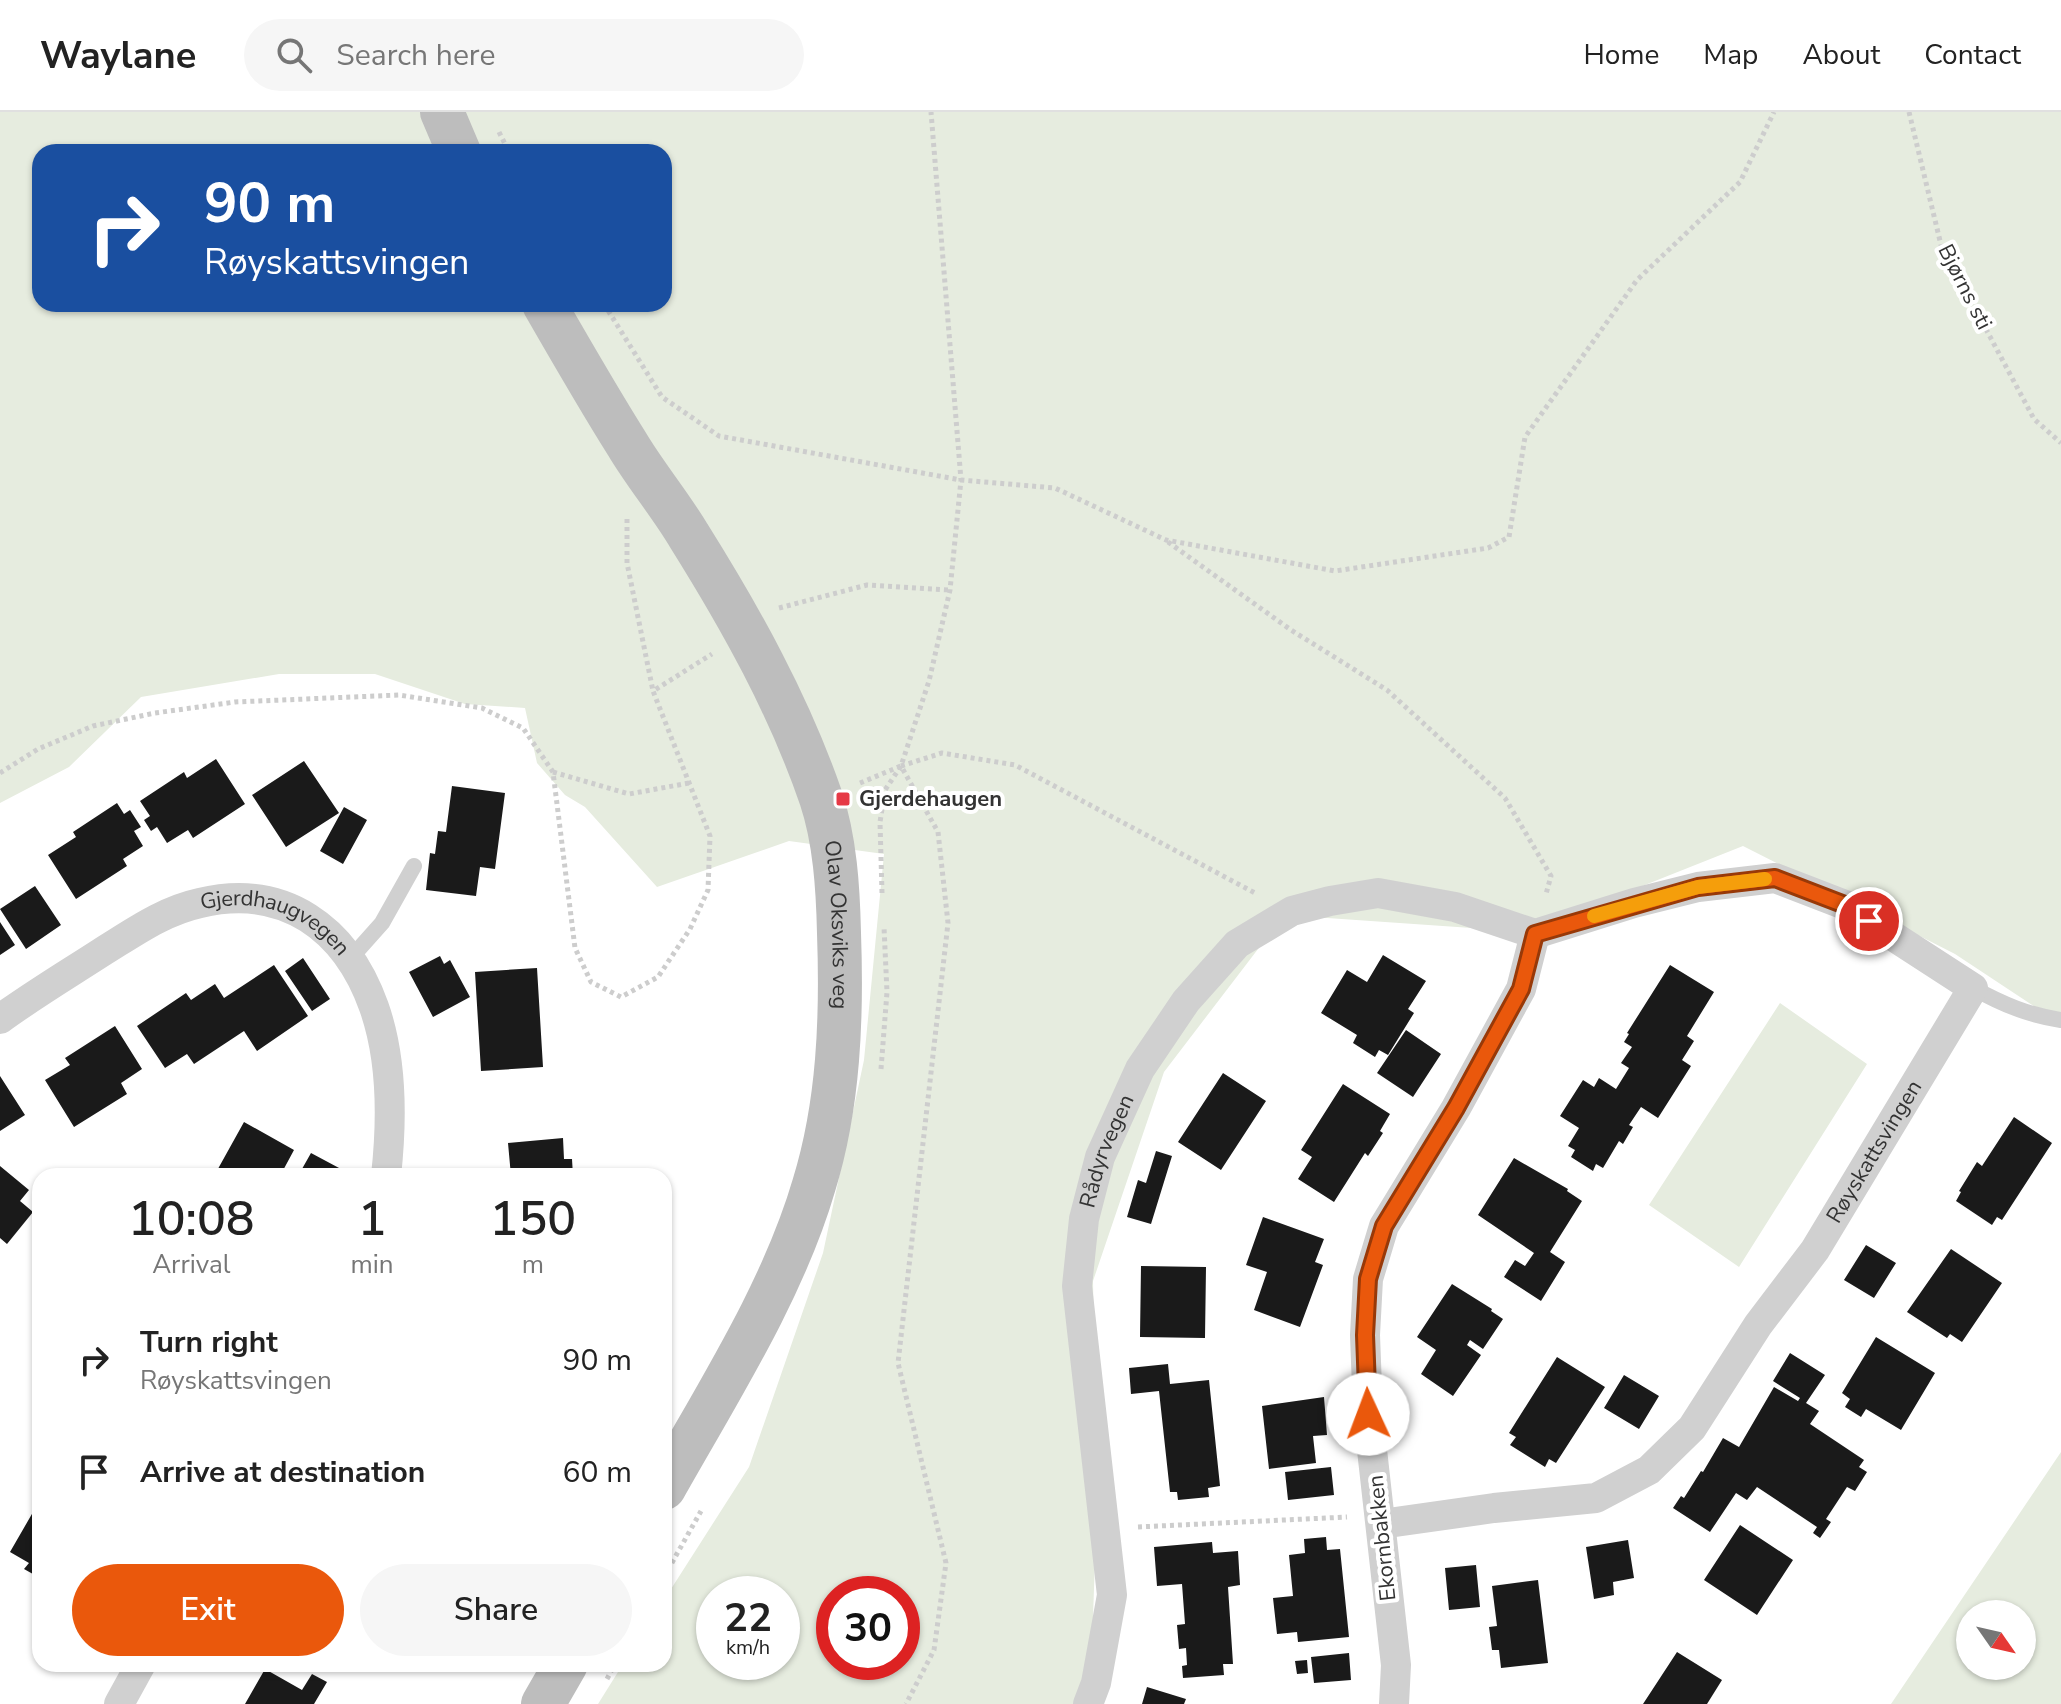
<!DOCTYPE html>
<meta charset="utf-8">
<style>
body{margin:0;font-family:"Nunito Sans",sans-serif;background:#f6f6f6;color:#222;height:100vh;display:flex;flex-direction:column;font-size:30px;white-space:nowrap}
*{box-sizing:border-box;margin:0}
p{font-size:26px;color:#767676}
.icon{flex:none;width:44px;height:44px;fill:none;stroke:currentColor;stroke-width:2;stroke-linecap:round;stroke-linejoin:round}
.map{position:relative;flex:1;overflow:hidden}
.panel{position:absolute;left:32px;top:1056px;width:640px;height:504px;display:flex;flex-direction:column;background:#fff;border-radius:24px;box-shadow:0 2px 6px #0004}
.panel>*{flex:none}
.top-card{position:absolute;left:32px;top:32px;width:640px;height:168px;border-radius:24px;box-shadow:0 2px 6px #0004;background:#1a4fa0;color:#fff;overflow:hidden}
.needle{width:52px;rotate:124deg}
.tools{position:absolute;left:1956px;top:1488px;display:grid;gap:16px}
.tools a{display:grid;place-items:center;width:80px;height:80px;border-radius:50%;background:#fff;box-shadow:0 2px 6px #0004;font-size:40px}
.speed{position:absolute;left:696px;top:1464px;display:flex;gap:16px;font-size:40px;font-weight:700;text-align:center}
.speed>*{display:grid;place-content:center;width:104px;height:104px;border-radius:50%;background:#fff;box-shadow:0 2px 6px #0004;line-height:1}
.speed small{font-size:20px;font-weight:400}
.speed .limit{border:12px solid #d22;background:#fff;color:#111}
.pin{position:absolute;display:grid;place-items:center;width:68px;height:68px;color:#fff;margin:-34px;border:4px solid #fff;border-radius:50%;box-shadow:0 2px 8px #0007}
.me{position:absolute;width:88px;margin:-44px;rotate:358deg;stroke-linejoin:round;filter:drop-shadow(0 0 6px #0008)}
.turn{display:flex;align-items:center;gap:28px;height:168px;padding:0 40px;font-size:36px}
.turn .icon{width:104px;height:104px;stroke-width:2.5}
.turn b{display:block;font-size:56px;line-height:68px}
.eta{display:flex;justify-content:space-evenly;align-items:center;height:136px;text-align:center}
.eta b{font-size:48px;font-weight:600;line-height:56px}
.action{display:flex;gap:16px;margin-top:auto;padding:16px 40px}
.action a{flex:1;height:92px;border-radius:48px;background:#ea580c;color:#fff;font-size:32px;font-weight:600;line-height:92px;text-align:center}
.action a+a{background:#f6f6f6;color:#222}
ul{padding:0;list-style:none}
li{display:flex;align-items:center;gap:24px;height:112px;padding:0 40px}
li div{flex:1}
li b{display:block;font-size:30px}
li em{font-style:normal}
header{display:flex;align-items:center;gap:48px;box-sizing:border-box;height:112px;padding:0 40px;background:#fff;border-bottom:2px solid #e0e0e0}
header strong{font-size:38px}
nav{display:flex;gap:44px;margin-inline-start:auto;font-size:28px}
.search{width:560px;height:72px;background:#f6f6f6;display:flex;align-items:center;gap:20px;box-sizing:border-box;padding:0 28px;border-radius:44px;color:#767676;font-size:30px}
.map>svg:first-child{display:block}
.green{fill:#e6ecdf;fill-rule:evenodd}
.building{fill:#1a1a1a}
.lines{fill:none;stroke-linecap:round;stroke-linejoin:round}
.path{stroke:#cdcdcd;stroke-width:5;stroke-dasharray:4 4;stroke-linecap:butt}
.lane{stroke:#d0d0d0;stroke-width:16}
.street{stroke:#d0d0d0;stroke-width:30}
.secondary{stroke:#bdbdbd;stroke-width:44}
.route-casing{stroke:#983908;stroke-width:20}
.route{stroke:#ea580c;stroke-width:14}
.slow{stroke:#f59e0b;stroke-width:14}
.poi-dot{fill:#e63946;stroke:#fff;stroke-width:3}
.labels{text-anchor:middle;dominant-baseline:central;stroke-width:8;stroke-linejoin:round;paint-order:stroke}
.street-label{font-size:22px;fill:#333;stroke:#fff}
.poi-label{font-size:22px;font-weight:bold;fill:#333;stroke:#fff;text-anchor:start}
</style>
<header>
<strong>Waylane</strong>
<div class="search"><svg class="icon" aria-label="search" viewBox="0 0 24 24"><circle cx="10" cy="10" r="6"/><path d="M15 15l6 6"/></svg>Search here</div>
<nav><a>Home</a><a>Map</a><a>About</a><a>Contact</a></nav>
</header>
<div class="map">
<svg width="2061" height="1592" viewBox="0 0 2061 1592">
<rect width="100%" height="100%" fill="#fff"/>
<path class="green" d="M0 0H2061V912L1955 842 1743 734 1567 804 1515 819 1284 803 1164 960 1093 1169 1097 1390 1090 1592H598L623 1552H664V1488L749 1355 823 1141 864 948 884 742 789 729 657 775 585 695 565 683 537 651 525 596 465 592 375 562H279L141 585 69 655 0 691ZM40 40H664V192H40ZM714 1482H782V1550H714ZM834 1482H902V1550H834Z
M1780 891 1867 952 1739 1155 1649 1093Z
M2061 1340V1592H1891ZM1970 1502H2022V1554H1970Z"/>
<path class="building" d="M216 647 245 692 193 726 188 718 167 731 157 715 151 719 144 708 150 704 140 689 184 660 187 666Z
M304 649 339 701 286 735 252 683Z
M452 674 505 681 495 757 480 755 476 784 426 778 430 741 435 742 438 719 446 720Z
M117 691 124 702 130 698 141 715 134 719 143 734 123 747 127 754 76 787 48 743 76 725 73 720Z
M344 695 367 708 343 752 320 739Z
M35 774 61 813 26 837 0 797Z
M0 810 15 833 0 843Z
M1383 843 1426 869 1408 897 1414 901 1388 943 1379 938 1375 945 1353 931 1357 923 1321 901 1347 858 1367 870Z
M440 844 444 852 450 848 470 885 433 905 409 860Z
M303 846 330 887 312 899 285 859Z
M274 853 308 904 257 939 244 919 194 952 187 942 165 956 137 914 186 881 191 888 215 872 224 886Z
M1670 853 1714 880 1687 924 1694 929 1682 948 1691 954 1658 1006 1641 995 1629 1013 1633 1015 1623 1032 1619 1029 1603 1056 1596 1052 1593 1059 1571 1045 1575 1038 1568 1034 1579 1016 1560 1004 1583 968 1594 975 1599 966 1616 977 1629 956 1621 951 1632 935 1624 930 1629 922 1627 921Z
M537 856 543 955 481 959 475 860Z
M115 914 142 957 121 971 127 982 74 1015 45 968 70 953 65 946Z
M1406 918 1441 942 1413 985 1377 961Z
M1223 961 1266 989 1221 1058 1178 1030Z
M0 964 25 1003 0 1019Z
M1343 972 1390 1002 1380 1019 1383 1021 1368 1044 1365 1041 1334 1090 1298 1067 1312 1045 1301 1038Z
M2014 1005 2052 1031 2002 1108 1997 1105 1992 1113 1956 1089 1961 1080 1959 1079 1977 1050 1982 1054Z
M244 1010 294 1038 280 1064H214Z
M563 1026 564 1047H572L573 1064H511L508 1031Z
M1156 1039 1172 1044 1151 1112 1127 1105 1138 1068 1146 1071Z
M311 1041 354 1064H298Z
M1514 1046 1568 1077 1567 1079 1582 1089 1550 1140 1565 1150 1541 1189 1504 1165 1515 1148 1525 1154 1534 1141 1478 1103Z
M0 1054 29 1078 20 1089 33 1100 7 1132 0 1126Z
M1263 1105 1324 1127 1315 1150 1323 1153 1300 1215 1254 1198 1267 1160 1246 1153Z
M1866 1133 1896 1151 1874 1186 1844 1168Z
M1951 1137 2002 1171 1962 1230 1950 1222 1947 1226 1907 1200Z
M1141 1154 1206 1155 1205 1226 1140 1225Z
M1452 1172 1492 1197 1491 1199 1503 1207 1483 1237 1470 1228 1467 1233 1481 1243 1453 1284 1421 1262 1436 1238 1417 1225Z
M1876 1225 1935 1261 1901 1318 1866 1297 1861 1305 1845 1295 1850 1287 1842 1281Z
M1790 1241 1825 1263 1806 1291 1819 1299 1810 1312 1864 1348 1859 1355 1867 1360 1855 1379 1847 1375 1826 1407 1831 1410 1820 1426 1813 1421 1817 1415 1757 1375 1747 1388 1736 1381 1710 1420 1673 1396 1681 1384 1684 1386 1701 1359 1703 1360 1723 1326 1739 1335 1774 1275 1798 1289 1800 1286 1773 1269Z
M1557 1245 1605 1275 1556 1351 1549 1347 1545 1355 1510 1333 1516 1325 1509 1321Z
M1168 1252 1170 1272 1209 1268 1220 1374 1208 1376 1209 1385 1178 1388 1177 1380H1170L1159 1279 1131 1282 1129 1256Z
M1624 1263 1659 1284 1639 1317 1604 1296Z
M1324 1285 1327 1323 1313 1324 1316 1351 1269 1357 1262 1294Z
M1331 1355 1334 1383 1288 1388 1285 1360Z
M40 1388V1466L24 1457 29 1451 10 1440Z
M1740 1413 1793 1448 1757 1503 1704 1468Z
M1326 1425 1327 1438 1340 1437 1349 1525 1298 1530 1297 1520 1277 1522 1273 1486 1293 1484 1289 1443 1305 1441 1304 1427Z
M1628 1428 1634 1466 1613 1470 1614 1483 1594 1487 1586 1435Z
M1212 1430 1213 1441 1238 1439 1240 1473 1228 1475 1233 1552H1223L1224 1563 1183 1566 1182 1554 1187 1553 1186 1536 1179 1537 1177 1513 1185 1512 1182 1472 1157 1474 1154 1435Z
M1476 1453 1480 1495 1449 1498 1445 1456Z
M1538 1468 1548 1551 1501 1556 1499 1538H1492L1489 1515 1497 1514 1492 1474Z
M1677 1540 1722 1568 1707 1592H1643Z
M1349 1541 1351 1568 1314 1571 1311 1545Z
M1307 1548 1308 1561 1297 1562 1295 1549Z
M265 1557 302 1578 312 1562 327 1570 314 1592H245Z
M1147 1575 1186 1587 1184 1592H1142Z"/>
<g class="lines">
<path class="path" d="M1909 0 1941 133 2034 307 2061 331
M499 20 509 40
M604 192 662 285 719 324 961 368 1055 376 1166 428 1335 459 1488 436 1509 425 1525 325 1637 168 1740 70 1774 0
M627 407V451L653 579
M1168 430 1291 518 1387 578 1505 686 1551 764 1546 782
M779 496 867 473 950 478
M901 654 942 641 1015 653 1255 781
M553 660 629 682 689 671
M0 661 38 637 93 614 155 601 235 590 399 583 482 596 523 616 553 660 575 836 591 870 621 885 658 865 690 817 708 778 710 724 653 579 712 542
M860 671 901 654 929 569 950 478 961 368 931 0
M882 781 880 710 885 678 901 654 938 720 948 811 898 1251 946 1451 934 1538 906 1592
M881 957 887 880 884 815
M1138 1415 1347 1405
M664 1465 701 1399
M607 1567 615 1552"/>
<path class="lane" d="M349 848 382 811 414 754
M1973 876C2002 892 2028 903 2061 908"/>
<g class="street">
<path id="s1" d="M0 907C33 883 68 862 102 840 133 821 163 799 200 791 284 771 346 816 374 895 392 946 392 1010 386 1064"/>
<path id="s2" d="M1381 1412 1494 1396 1596 1386 1649 1358 1692 1316 1758 1213 1815 1138 1973 876 1845 793 1775 766 1698 775 1634 791 1535 822"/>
<path d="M119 1592 141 1552"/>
<path id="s3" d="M1088 1592 1096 1571 1112 1483 1077 1174 1084 1107 1100 1045 1140 957 1186 889 1237 832 1292 799 1330 789 1378 781 1455 795 1535 822"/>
<path d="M1394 1592 1396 1553 1368 1302 1365 1223 1368 1167 1384 1114 1456 996 1521 877 1535 822"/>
</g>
<g class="secondary">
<path d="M442 0 459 40"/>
<path id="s4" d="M544 192C571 239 598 286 627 332 646 364 670 392 689 424 741 507 789 593 821 686 835 728 838 776 839 821 842 905 839 992 814 1073 783 1179 718 1280 664 1376"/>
<path d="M543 1592 566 1552"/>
</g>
</g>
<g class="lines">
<defs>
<path id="route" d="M1368 1302 1365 1223 1368 1167 1384 1114 1456 996 1521 877 1535 822 1698 775 1775 766 1845 793 1869 809"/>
</defs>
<use href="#route" class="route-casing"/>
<use href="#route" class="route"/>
<path class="slow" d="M1594 804 1698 775 1765 767"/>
</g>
<rect class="poi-dot" x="835" y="679" width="16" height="16" rx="4"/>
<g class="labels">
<g class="street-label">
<text transform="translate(1965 175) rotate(63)">Bjørns sti</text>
<text stroke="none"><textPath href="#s4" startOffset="696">Olav Oksviks veg</textPath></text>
<text stroke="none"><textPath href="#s1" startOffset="314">Gjerdhaugvegen</textPath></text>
<text stroke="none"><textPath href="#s3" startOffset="562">Rådyrvegen</textPath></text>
<text stroke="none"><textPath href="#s2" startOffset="668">Røyskattsvingen</textPath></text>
<text transform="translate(1382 1426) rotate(-96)">Ekornbakken</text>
</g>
<g class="poi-label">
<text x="859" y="687">Gjerdehaugen</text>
</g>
</g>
</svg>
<div class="tools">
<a><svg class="needle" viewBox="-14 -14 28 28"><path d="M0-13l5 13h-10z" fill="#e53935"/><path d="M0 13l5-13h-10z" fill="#767676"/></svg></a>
</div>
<div class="speed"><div>22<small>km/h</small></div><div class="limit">30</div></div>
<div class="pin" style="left:1869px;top:809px;background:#d93025"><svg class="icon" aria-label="arrive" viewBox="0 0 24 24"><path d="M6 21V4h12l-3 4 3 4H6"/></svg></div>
<svg class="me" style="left:1368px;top:1302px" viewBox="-20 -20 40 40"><circle r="19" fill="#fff"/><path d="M0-13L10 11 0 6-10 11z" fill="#ea580c"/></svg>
<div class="top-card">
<div class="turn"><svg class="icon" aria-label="right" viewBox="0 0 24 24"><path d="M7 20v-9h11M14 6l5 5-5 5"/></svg><div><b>90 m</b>Røyskattsvingen</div></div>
</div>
<section class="panel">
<div class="eta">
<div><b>10:08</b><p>Arrival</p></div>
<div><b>1</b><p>min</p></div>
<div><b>150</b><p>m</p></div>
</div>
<ul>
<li><svg class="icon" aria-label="right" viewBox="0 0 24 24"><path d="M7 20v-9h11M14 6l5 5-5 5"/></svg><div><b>Turn right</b><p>Røyskattsvingen</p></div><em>90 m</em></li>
<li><svg class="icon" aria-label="arrive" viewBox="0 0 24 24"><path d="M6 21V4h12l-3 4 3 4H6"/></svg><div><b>Arrive at destination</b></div><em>60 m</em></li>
</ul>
<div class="action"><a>Exit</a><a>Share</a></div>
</section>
</div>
